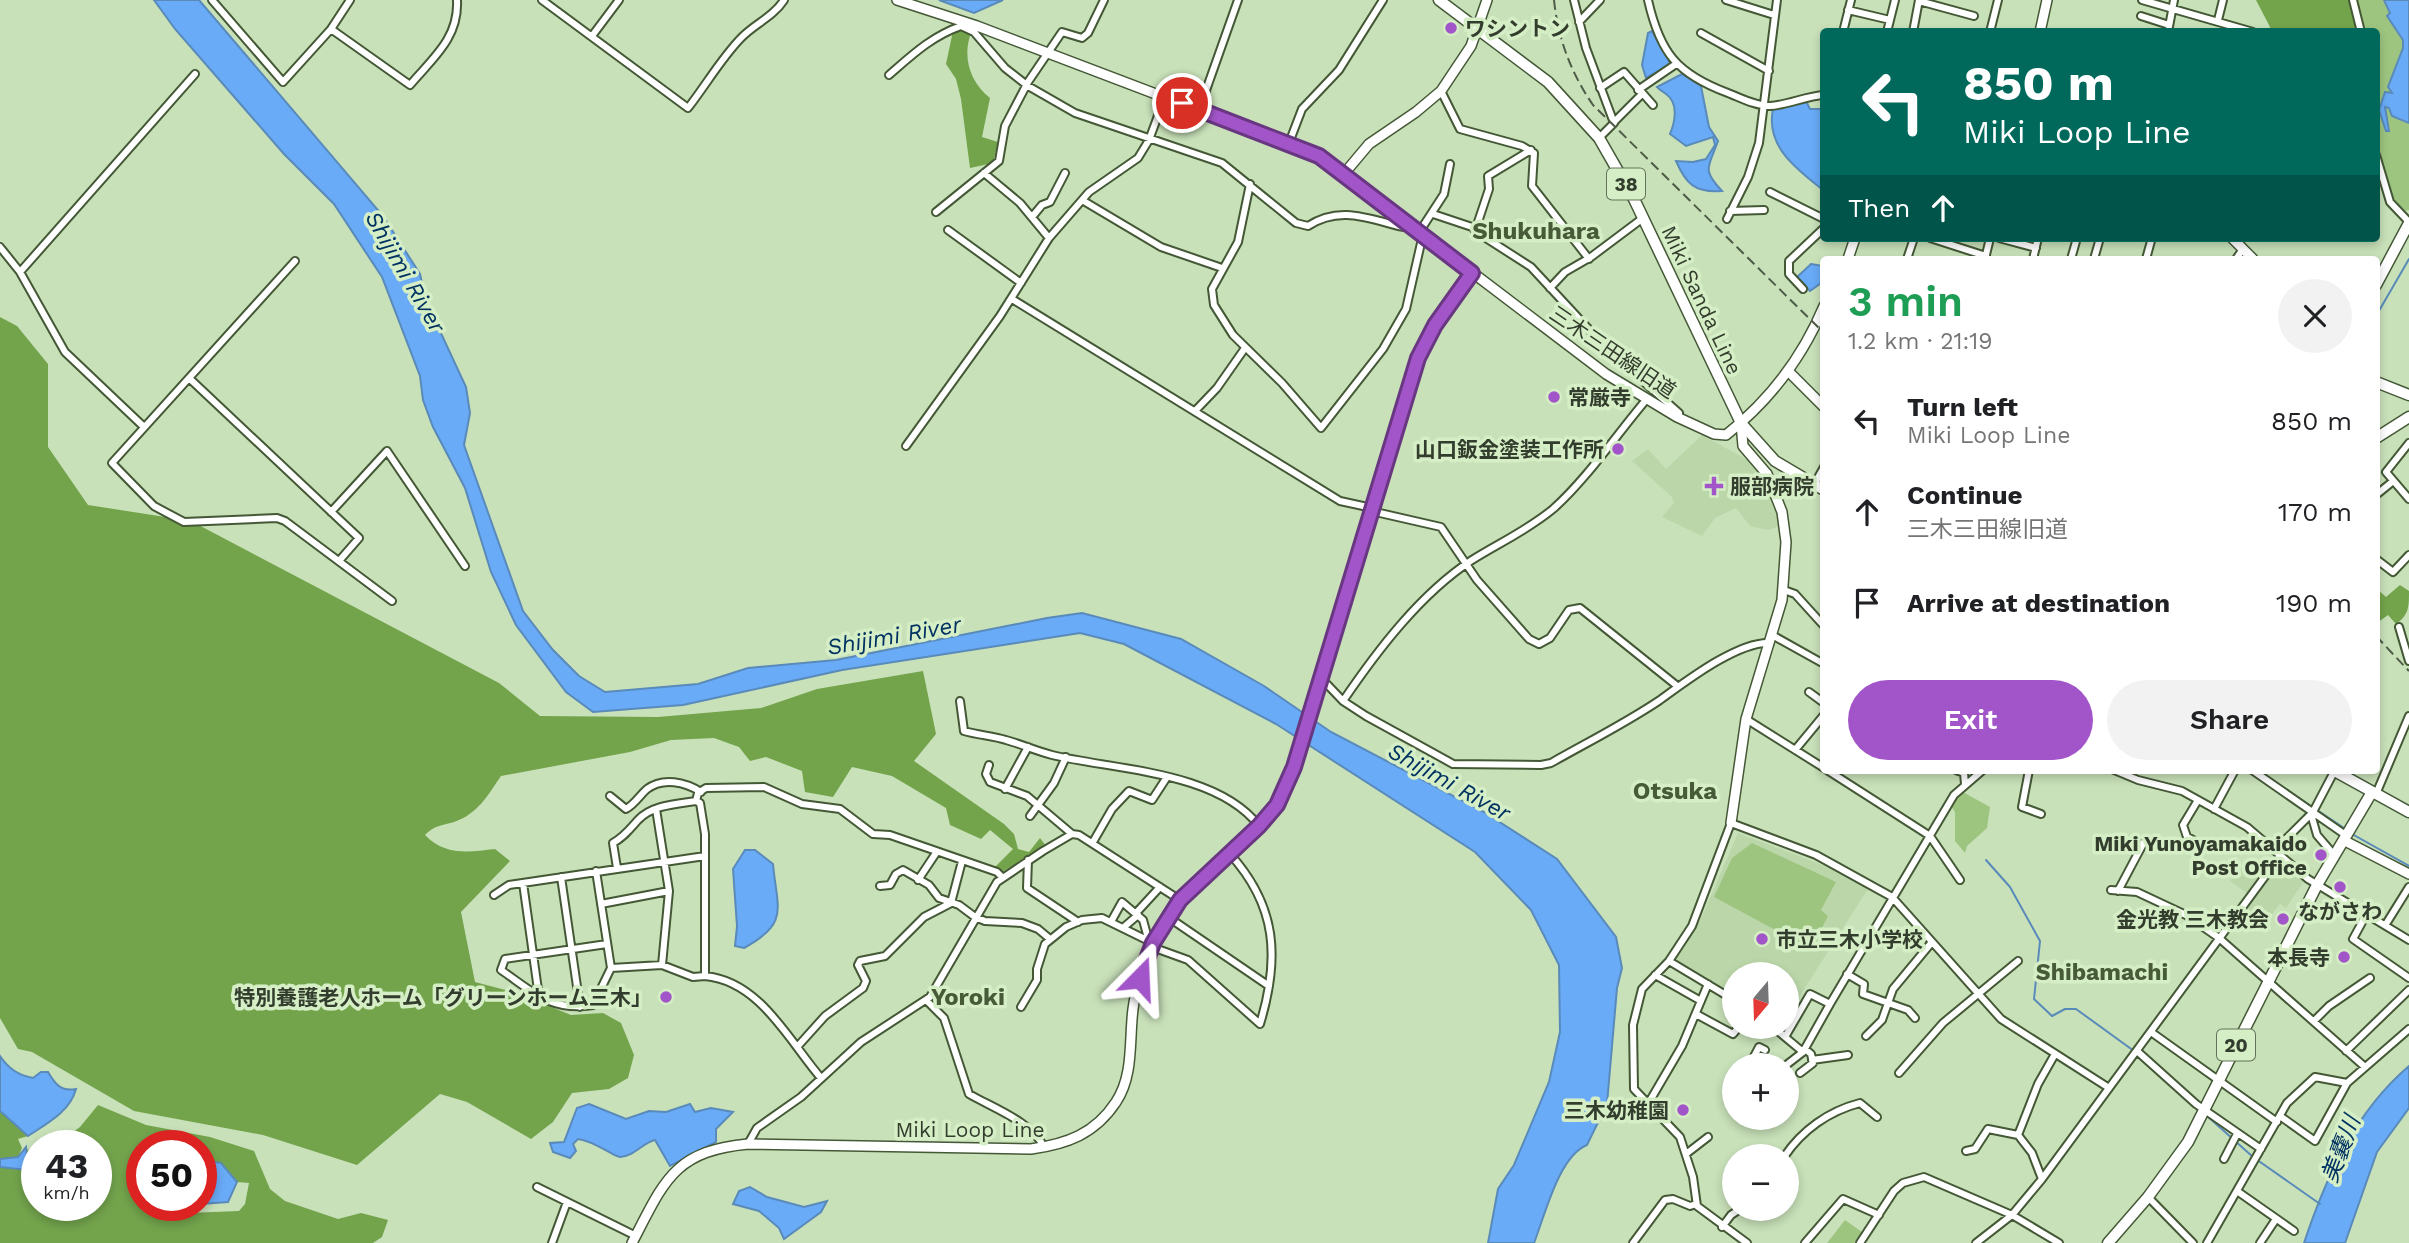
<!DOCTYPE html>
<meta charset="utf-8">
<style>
body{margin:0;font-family:"Work Sans","Noto Sans JP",sans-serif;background:#f2f2f2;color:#202124;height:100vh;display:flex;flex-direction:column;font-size:26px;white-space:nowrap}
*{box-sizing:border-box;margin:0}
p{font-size:23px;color:#757577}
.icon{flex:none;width:38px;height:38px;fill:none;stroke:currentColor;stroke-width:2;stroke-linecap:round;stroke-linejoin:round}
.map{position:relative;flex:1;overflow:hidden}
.panel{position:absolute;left:1820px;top:256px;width:560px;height:518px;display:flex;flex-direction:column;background:#fff;border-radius:7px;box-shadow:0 4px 10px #0003}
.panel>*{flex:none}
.top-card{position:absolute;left:1820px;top:28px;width:560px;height:214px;border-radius:7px;box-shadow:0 4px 10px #0003;background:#00695c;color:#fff;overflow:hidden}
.needle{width:46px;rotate:199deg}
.buttons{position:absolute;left:1722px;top:962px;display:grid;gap:14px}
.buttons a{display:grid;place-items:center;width:77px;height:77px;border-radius:50%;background:#fff;box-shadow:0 4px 10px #0003;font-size:35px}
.speed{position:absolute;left:21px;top:1130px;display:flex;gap:14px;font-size:35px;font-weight:700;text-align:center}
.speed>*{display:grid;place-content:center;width:91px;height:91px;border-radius:50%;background:#fff;box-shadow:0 4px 10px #0003;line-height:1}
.speed small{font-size:18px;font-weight:400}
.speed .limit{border:10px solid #d22;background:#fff;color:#111}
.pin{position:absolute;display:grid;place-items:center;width:60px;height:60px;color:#fff;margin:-30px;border:4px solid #fff;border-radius:50%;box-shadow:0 2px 7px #0007}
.me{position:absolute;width:77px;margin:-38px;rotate:21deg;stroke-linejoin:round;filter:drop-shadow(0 0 5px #0008)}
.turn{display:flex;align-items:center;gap:24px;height:147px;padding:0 28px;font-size:32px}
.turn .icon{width:91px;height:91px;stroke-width:2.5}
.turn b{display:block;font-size:49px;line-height:60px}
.then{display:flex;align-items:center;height:66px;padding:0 28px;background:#0003;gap:14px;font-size:26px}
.round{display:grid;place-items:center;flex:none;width:74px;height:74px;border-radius:37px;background:#f2f2f2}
.head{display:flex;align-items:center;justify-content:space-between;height:119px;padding:0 28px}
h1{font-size:42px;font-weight:600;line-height:52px;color:#1e9e55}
.action{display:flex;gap:14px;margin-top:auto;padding:14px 28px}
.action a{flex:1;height:80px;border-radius:42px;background:#a255c8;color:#fff;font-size:28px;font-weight:600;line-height:80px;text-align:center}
.action a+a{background:#f2f2f2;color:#202124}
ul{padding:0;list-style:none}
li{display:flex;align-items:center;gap:21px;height:91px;padding:0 28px}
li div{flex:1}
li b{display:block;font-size:26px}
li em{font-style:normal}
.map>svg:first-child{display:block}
.built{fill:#bbd7a9}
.green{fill:#9dc580}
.forest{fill:#73a44c;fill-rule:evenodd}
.water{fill:#69abf7;stroke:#598aba;stroke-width:2}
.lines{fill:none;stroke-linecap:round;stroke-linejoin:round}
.stream{stroke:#598aba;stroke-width:2}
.street-casing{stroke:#445836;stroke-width:10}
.secondary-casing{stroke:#445836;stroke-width:12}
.primary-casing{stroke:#445836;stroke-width:13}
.street{stroke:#fff;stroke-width:6}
.secondary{stroke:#fff;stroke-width:9}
.primary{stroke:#fff;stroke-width:10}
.rail{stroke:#4e5b46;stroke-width:2;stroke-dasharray:10 5;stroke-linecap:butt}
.route-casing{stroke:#693782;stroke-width:18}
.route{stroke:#a255c8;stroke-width:12}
.poi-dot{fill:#a255c8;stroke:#d5eec6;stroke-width:2.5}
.labels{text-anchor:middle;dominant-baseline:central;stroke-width:7;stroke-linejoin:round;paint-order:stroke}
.shield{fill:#d5eec6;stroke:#64725b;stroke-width:2}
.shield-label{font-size:19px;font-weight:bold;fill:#333d2d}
.poi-label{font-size:21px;font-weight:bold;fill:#333d2d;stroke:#d5eec6;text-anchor:end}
.street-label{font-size:21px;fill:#333d2d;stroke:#d5eec6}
.water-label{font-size:23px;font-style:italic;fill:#013261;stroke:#d5eec6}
.neighbourhood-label{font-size:23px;font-weight:bold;fill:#475b39;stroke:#d5eec6}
.quarter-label{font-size:24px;font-weight:bold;fill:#475b39;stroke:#d5eec6}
</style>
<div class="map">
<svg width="2409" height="1243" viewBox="0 0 2409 1243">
<rect width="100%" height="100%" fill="#c8e1b9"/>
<path class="built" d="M1702 435 1757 465 1770 487 1781 526 1768 530 1750 526 1736 508 1715 518 1702 536 1662 517 1674 503 1672 497 1632 461 1648 449 1666 469Z
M1738 833 1820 864 1868 889 1787 1016V975H1734V999L1677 963 1676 958 1700 921Z
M2279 861 2304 881 2286 908 2280 904 2262 926 2241 912Z
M2241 866 2259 879 2248 894 2230 881Z"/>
<path class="green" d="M2357 0H2409V210L2401 212C2366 162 2377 90 2376 32L2364 31Z
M1961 791 1990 807 1987 828 1967 846 1965 853 1955 841V812L1951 806Z
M1752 843 1836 882 1821 910 1828 916 1811 949 1714 897 1732 858Z
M1845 1220 1862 1232 1854 1243H1827Z"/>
<path class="forest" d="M2256 0H2349L2357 31H2269L2270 27Z
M959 29 971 33C962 57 970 82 990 98L982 137 998 142 993 163 970 168 961 99 956 79 946 64 953 31Z
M0 317 17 326 48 364V447L88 505 191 521 499 683 540 716 658 717 761 708 817 689 923 671 936 734 914 761 1004 824 1014 834 1018 849 1029 852 1040 838 1046 846 1002 872 994 868 1013 849 990 830 981 839 950 825 946 808 892 776 852 767 833 797 805 792 802 771 766 757 750 761 739 747 714 738 671 740 630 752 501 776C488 795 478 814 454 822 441 826 435 825 425 835 445 856 469 852 495 849L510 861 461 912 475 982 517 993 571 1015 603 1013 621 1023 634 1055 628 1078 609 1089 572 1093 553 1122 531 1139 467 1102 440 1094 357 1165 263 1135 134 1111 32 1052 18 1049 0 1018Z
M2400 585 2409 591C2409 607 2409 615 2396 624L2388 615 2377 623V589L2386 597Z
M98 1105 146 1125 210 1137 254 1151 270 1189 285 1201 338 1219 361 1213 388 1220 382 1237 373 1243H0V1167L28 1170 27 1150 37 1146V1206H96V1146H60L58 1143 80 1127ZM142 1146H201V1160L223 1165 237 1182 249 1183 245 1204 239 1211 163 1214V1206H142V1198L134 1191 142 1183Z
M0 1111 28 1136 18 1139 22 1148 18 1157 0 1159Z"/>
<path class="water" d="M154 0H199L383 216 420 274 426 301 466 387 470 413 464 445 523 611 553 650 579 676 605 692 698 684 748 668 836 660 1047 618 1082 613 1181 639 1264 686 1331 732 1484 812 1557 859 1616 937 1622 968 1617 988 1607 1104 1587 1145C1559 1156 1545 1215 1534 1243H1488L1498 1189 1514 1165 1549 1082 1560 1032 1559 965 1531 910 1475 852 1276 724 1124 644 1080 633 842 670 683 705 593 712 566 692 516 625 491 572 465 488 433 427 423 400 420 376 382 277 334 204 284 154 175 29Z
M939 0H1003L974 13Z
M2384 0H2409V123L2392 116 2389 108 2385 107 2389 131H2386L2379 110 2385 92 2392 93 2388 87 2403 48V40L2387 16 2390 13Z
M1652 31 1670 63 1669 66 1646 78 1642 65 1648 33Z
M1682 74 1701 86 1709 127 1718 141C1709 167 1701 169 1722 191 1695 193 1686 184 1676 161L1693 162 1706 159 1715 145 1713 137 1686 146 1670 134C1675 122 1679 103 1666 94 1663 92 1660 90 1657 87Z
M1806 101 1810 109H1823V190C1798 170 1765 147 1773 109Z
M1811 264 1823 266 1824 281 1810 291 1797 277Z
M745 850H755L773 864C777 909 790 923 744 948L735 946 737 926 733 869Z
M0 1056C9 1069 18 1075 33 1078L41 1072H48C55 1084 61 1092 76 1089 70 1112 46 1124 28 1136L0 1111Z
M2409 1066V1108L2377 1152 2345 1243H2304C2326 1177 2355 1112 2409 1066Z
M589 1104 626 1119 649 1111 666 1112 690 1104 695 1112 711 1108 733 1112 716 1129V1142L670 1166 655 1140C642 1143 635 1156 620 1157 614 1157 595 1141 578 1139L573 1144 576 1151 570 1158 553 1152 550 1143 564 1142 577 1108Z
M26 1147 28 1170 0 1167V1159L18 1157Z
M201 1160 221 1163 237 1182 228 1202 201 1204Z
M750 1187 767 1197 804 1207 827 1201 821 1212 784 1239 779 1228 759 1211 733 1204 739 1191Z"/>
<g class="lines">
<path class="stream" d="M2376 316 2409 259
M2258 770 2312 807
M2317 810 2344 828
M2352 834 2409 866
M1986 860 2010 887 2040 941 2034 999 2052 1016 2065 1009H2076L2134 1051
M2163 1079 2188 1101
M2206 1115 2253 1157 2320 1204"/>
<defs>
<path id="street" d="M212 0 283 82 331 29 350 0
M542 0 688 108C706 85 722 57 742 37 756 23 773 17 784 0
M1574 0 1586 48 1614 123 1599 138
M1648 0C1660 53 1677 74 1728 93 1741 98 1756 106 1770 106 1788 105 1806 96 1824 95
M1726 0 1774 15
M2142 0 2253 32
M2353 0 2361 32
M1919 1 1974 16
M1848 10 1890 20
M2141 16 2169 25
M2218 20 2223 0
M1579 22 1600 0
M977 26 974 32 1005 68 1028 86 1075 113 1222 163 1296 223 1308 226C1340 205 1369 219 1403 227L1407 223
M331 29 410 85C433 58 459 38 457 0
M1843 32 1851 0
M1887 32 1895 0
M1913 32 1919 0
M1990 32 1998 0
M2168 32 2174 0
M1701 33 1769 71
M592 36 619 0
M889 75C912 55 932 36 961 26L974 32
M1600 88 1624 72 1653 105
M1638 90 1676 64
M1441 91 1460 129 1522 146 1534 153 1532 186 1589 259
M1199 110 1238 0
M1614 122 1641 95
M1289 143 1302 109 1339 70 1383 0
M1531 150 1488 176 1489 189 1475 231 1531 267 1608 350 1679 413 1677 417
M2376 155 2390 202 2409 222
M984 173 1020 203 1049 238
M1250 184 1238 242 1212 289 1214 305 1233 335 1282 383 1321 428 1383 349 1406 309 1421 243 1425 236
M1770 192 1824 219
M1082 200 1161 247 1222 268
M1730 211 1764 210
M936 212 999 161 1005 126 1028 82 1062 32 1082 38 1088 33 1104 0
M1433 214 1475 228
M1032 217 1042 205 1050 202 1065 173
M1727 219 1748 177 1759 143 1777 0
M948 230 1021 283
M1420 231 1444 194 1450 164
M1930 238 1986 256
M1999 238 2036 248
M0 247 20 272 65 352 144 427
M1907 259 1914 238
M1985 259 1990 238
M2033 259 2038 238
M2071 259 2077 238
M2094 259 2100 238
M2146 259 2151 241
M2236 259 2243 249
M295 261 112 463 154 506 184 522 277 518 285 521 392 601
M20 272 195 74
M1550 288 1565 272 1591 257 1643 218
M1803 289 1789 274V261L1824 228
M1012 299 1340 501 1372 508
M189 378 359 538 339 561
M1195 411 1217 388 1245 348
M2409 443 2386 472 2409 499
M906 446 1000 316 1049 238 1089 192 1138 158 1149 140 1165 97
M1814 485 1824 467
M2376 495 2392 482
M1371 511 1441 527 1477 580 1529 639 1539 644 1550 638 1569 610 1580 608 1676 685
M331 512 387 451 465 566
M2376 559 2393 572 2409 555
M1784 590 1795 594 1824 626
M2399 627 2409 661
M1772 635 1824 664
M1321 678 1343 701 1366 716 1453 764 1541 765 1551 763C1588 742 1626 723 1660 700 1685 682 1738 641 1770 643
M1809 692 1824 703
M960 701 964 731C978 735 993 736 1006 740 1021 744 1036 751 1052 755 1115 770 1217 771 1259 826
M1343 701C1377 651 1420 594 1472 560 1499 543 1528 530 1553 509 1585 481 1618 433 1646 400
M1746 719 1824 768
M1795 750 1824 715
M989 765 986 774 990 782 1027 796 1072 834
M1827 770 1930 836 1960 880
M1956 770 1964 773 1965 784
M2029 770 2022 807 2041 814
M2114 770 2138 780 2182 791 2247 827 2308 879 2409 940
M2252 770 2347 836
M1005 789 1028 747
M2376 794 2409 716
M610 796 626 809C635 804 640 795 647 789 663 777 685 782 701 792
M696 801 698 793 706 788 764 787 802 804 840 809 873 834 890 835 997 872 1002 877
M656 809 669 891 662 965
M2214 809 2235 770
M2311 814 2317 835 2335 856
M1030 816 1054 783 1066 757
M2193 840 2187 837 2183 825 2198 800
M1093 842 1112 809 1129 791 1152 800 1167 777
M2275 850 2313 812 2335 770
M1028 860 1027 888 1078 922
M596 871 611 968
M561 877 580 1007
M918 880 936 853
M523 883 539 997
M880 886 890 885 896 874 903 870 929 885 939 898 959 905 975 917 985 921 1022 923 1038 929 1050 939
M2111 890 2137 892 2186 915 2219 938 2365 1067
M2118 891 2144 842
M494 895 509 885 705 856
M601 904 669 891
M1136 913 1160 887
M2367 913 2353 939 2409 978
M1168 917 1269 986
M1112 920 1122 902 1143 920 1149 942
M2386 924 2409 887
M1124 927 1138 915
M607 944 505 959 501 970C533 992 551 1012 593 1005L611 968 662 965 693 977 705 976V834L700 803 696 801C676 804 652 805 638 820 630 829 624 837 613 843L617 868
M1152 947 1188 960 1260 1024C1280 958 1277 906 1230 854
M1669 961 1734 1000
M1847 974 1864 984 1863 994 1908 1010 1915 1018
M1655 975 1701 1001
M705 976C760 981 789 1041 821 1078
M926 1000 944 1018 969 1094C993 1108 1032 1122 1044 1147
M1830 1004 1954 795 1983 770
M1021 1007 1037 980V969L1045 944 1066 927 1082 920 1102 918 1153 943
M1696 1014 1733 1034 1739 1027
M2314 1021 2329 1006 2370 978
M1773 1027 1803 1052
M2151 1032 2277 1122
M1866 1036 1882 1020 1893 989 1932 942
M1785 1037 1810 994 1830 1004 1803 1052 1785 1066
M798 1046 825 1016 863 988 866 981 858 965 860 961 885 956 924 917 951 903 962 861
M2137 1051 2196 1104 2261 1149
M2346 1051 2409 990
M1812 1060 1848 1055
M1749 1066 1759 1047 1765 1050
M1800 1073 1813 1063 1811 1054 1805 1049
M1899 1073 1943 1023 2018 961
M1648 1104 1682 1046 1708 984
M2280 1116 2315 1141 2347 1083
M2018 1135 2038 1084 2055 1054
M748 1144 757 1128 801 1097 861 1042 930 997 997 882 1043 851 1072 834 1079 835 1180 900
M1966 1151 1975 1149 1988 1129 2018 1135 2032 1153 2042 1179
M1686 1154 1708 1137
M1784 1157C1802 1130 1829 1111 1860 1103L1877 1117
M2224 1159 2237 1134
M537 1187 636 1236
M2237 1191 2294 1231
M2148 1197 2193 1243
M1722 1227 1731 1215 1740 1209
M552 1243 567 1202
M1633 1243 1665 1200 1673 1199 1690 1206 1696 1204
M1747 1243 1697 1206 1693 1177 1680 1137 1634 1089 1633 1025 1642 989 1669 961 1692 926 1731 823 1816 855 1892 897 2001 1019 2109 1088
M1805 1243 1843 1199 1879 1215
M1860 1243 1894 1191 1903 1183 1924 1177 2012 1215 2059 1243
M1976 1243 2012 1215 2042 1179 2280 856
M2207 1243 2287 1103 2315 1077 2347 1083 2409 1029
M2260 1243 2276 1219"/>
<path id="secondary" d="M897 0 977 26 1319 156 1606 374 1677 417 1714 434 1726 435C1769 401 1803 356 1824 306
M2040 32 2047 0
M1343 175 1369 144 1416 112 1441 91 1471 46 1487 0
M2232 238 2253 259
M1848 259 1855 238
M1788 371 1824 407
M1731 823 1746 719 1782 600 1786 542 1782 512 1767 474 1743 446 1741 423
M2345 841 2409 874
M632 1243C664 1182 673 1151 748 1144L1031 1149C1067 1144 1095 1134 1116 1102 1134 1075 1129 1040 1133 1009 1136 986 1144 964 1153 943 1180 884 1242 858 1276 806 1284 794 1288 779 1294 767L1418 358 1435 325 1472 273"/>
<path id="primary" d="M1439 0 1548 82 1599 138 1634 199 1741 423 1775 461 1824 490
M2376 285 2409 223
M2376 382 2409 395
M2376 438 2409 417
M2333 770 2409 812
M2108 1243 2148 1197 2188 1142 2317 885 2372 792"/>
</defs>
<use href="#street" class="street-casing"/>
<use href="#secondary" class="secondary-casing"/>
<use href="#primary" class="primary-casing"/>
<use href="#street" class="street"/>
<use href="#secondary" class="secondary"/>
<use href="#primary" class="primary"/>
<path class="rail" d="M1554 0C1558 39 1571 73 1593 105L1824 333
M2376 636 2409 671"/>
</g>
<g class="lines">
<defs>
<path id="route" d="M1140 978 1153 943 1180 900 1259 826 1277 805 1294 767 1418 358 1435 325 1472 273 1319 156 1182 103"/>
</defs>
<use href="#route" class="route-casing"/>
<use href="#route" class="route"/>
</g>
<g class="poi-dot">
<circle cx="1451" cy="28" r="7"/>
<circle cx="1554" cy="397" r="7"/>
<circle cx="1618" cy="449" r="7"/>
<path d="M1710.5 475.5h7v7h7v7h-7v7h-7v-7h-7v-7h7z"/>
<circle cx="2321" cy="855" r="7"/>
<circle cx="2340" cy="887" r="7"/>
<circle cx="2283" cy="919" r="7"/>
<circle cx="1762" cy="939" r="7"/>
<circle cx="2344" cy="957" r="7"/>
<circle cx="666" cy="997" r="7"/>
<circle cx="1683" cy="1110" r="7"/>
</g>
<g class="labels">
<g class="shield">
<rect x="1607" y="168.5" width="38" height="31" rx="5"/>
<rect x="2217" y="1029.5" width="38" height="31" rx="5"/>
</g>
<g class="shield-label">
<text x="1626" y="184">38</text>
<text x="2236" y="1045">20</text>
</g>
<g class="poi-label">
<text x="1465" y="28" text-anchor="start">ワシントン</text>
<text x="1568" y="397" text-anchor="start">常厳寺</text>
<text x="1604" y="449">山口鈑金塗装工作所</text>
<text x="1730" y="486" text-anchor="start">服部病院</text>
<text x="2307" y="843">Miki Yunoyamakaido<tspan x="2307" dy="24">Post Office</tspan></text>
<text x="2340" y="911" text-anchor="middle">ながさわ</text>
<text x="2269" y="919">金光教 三木教会</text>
<text x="1776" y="939" text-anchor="start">市立三木小学校</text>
<text x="2330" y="957">本長寺</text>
<text x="652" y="997">特別養護老人ホーム「グリーンホーム三木」</text>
<text x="1669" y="1110">三木幼稚園</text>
</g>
<g class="street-label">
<text transform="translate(1702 300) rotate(65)">Miki Sanda Line</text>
<text transform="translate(1613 352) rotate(34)">三木三田線旧道</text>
<text x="970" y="1129">Miki Loop Line</text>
</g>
<g class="water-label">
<text transform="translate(405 272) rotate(60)">Shijimi River</text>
<text transform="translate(894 636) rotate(-10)">Shijimi River</text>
<text transform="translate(1449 782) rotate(29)">Shijimi River</text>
<text transform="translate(2341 1149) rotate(-69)">美嚢川</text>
</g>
<g class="neighbourhood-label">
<text x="2102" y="972">Shibamachi</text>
</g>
<g class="quarter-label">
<text x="1536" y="231">Shukuhara</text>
<text x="1675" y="791">Otsuka</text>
<text x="968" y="997">Yoroki</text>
</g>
</g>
</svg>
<div class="buttons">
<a><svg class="needle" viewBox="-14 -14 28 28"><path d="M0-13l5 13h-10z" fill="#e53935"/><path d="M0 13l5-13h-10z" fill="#757577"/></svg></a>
<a>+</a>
<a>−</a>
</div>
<div class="speed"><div>43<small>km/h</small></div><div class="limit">50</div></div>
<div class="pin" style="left:1182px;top:103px;background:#d93025"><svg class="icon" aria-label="arrive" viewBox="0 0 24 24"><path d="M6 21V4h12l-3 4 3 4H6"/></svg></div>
<svg class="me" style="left:1140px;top:978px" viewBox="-20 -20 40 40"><path d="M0-17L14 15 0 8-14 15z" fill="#a255c8" stroke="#fff" stroke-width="4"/></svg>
<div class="top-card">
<div class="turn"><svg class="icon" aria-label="left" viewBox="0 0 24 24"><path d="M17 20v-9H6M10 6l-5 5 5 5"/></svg><div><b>850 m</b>Miki Loop Line</div></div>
<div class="then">Then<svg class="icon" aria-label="ahead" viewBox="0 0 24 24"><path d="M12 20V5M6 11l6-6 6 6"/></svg></div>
</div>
<section class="panel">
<div class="head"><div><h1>3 min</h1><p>1.2 km · 21:19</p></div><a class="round"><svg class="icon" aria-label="close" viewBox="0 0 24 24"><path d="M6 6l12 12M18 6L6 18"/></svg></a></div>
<ul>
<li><svg class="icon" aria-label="left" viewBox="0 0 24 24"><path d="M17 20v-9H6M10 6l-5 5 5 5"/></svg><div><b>Turn left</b><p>Miki Loop Line</p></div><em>850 m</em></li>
<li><svg class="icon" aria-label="ahead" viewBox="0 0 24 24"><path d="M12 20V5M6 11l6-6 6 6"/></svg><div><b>Continue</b><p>三木三田線旧道</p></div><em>170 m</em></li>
<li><svg class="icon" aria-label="arrive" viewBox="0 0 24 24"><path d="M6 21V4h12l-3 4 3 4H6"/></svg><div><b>Arrive at destination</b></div><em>190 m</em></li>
</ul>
<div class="action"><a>Exit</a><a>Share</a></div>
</section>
</div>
